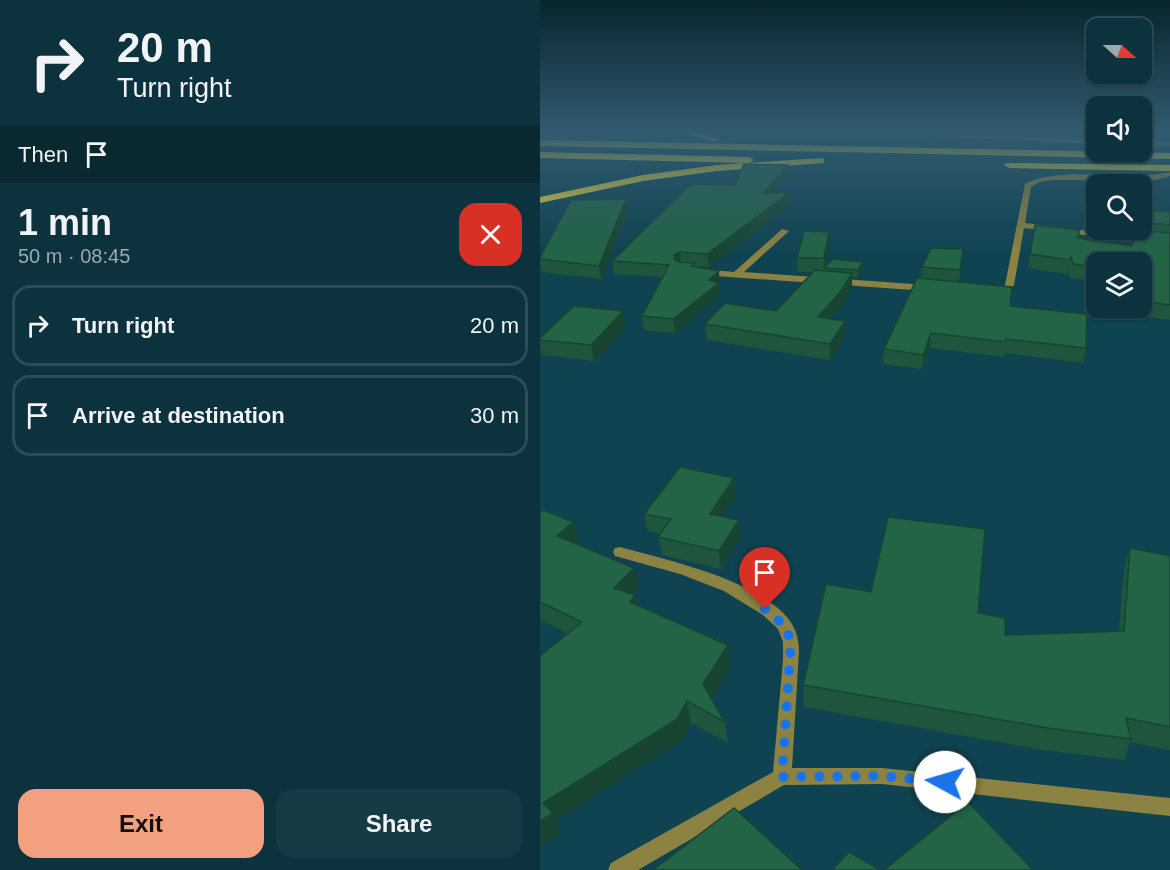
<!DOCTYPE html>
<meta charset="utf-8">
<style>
body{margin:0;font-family:Arial,sans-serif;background:#153a44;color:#f1f3f6;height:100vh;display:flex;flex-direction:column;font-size:22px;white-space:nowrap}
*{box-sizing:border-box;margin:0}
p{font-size:20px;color:#9aaab0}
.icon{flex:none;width:33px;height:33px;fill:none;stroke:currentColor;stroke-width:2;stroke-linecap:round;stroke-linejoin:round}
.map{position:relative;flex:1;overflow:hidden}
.sheet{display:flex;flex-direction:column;background:#0c323d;width:540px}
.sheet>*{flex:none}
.hud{background:#0c323d;color:#f1f3f6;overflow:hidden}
.needle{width:39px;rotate:111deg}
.buttons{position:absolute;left:546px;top:18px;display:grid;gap:12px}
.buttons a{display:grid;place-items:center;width:66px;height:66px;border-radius:12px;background:#0c323d;box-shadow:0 2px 4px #0004,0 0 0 2px #2c4d57;font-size:30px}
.pin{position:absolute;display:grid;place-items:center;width:51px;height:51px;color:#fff;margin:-62px -26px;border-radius:50% 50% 50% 0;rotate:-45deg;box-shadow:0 0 6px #0007}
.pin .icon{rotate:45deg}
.me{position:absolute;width:66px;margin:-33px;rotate:276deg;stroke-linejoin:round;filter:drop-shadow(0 0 4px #0008)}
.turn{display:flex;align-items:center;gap:21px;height:126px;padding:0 18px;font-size:27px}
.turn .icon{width:78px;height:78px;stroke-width:2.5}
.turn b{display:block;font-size:42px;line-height:51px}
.then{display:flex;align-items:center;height:57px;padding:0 18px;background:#0003;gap:12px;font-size:22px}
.round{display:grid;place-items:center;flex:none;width:63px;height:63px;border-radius:18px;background:#153a44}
.summary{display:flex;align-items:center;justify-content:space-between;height:102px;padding:0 18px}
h1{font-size:36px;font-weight:600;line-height:45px}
.action{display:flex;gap:12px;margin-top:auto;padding:12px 18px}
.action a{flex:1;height:69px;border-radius:18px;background:#f3a081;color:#111;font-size:24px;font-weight:600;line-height:69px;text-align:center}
.action a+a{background:#153a44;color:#f1f3f6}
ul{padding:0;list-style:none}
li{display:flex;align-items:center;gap:18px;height:81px;margin:0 12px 9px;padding:0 6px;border:3px solid #2c4d57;border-radius:18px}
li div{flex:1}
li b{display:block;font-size:22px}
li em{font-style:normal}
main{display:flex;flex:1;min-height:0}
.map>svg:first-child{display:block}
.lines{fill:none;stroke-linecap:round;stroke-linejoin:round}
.minor{fill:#8c8241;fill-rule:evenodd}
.trunk{fill:#e8d23a;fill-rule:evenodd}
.wall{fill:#1e553c}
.shaded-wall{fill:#184531}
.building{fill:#236346;stroke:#184531;stroke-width:1.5}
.route{stroke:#1a73e8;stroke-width:10;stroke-dasharray:0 18}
</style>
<main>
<section class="sheet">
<div class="hud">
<div class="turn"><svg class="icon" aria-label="right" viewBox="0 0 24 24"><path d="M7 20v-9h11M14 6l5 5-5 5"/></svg><div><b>20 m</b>Turn right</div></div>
<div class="then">Then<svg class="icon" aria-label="arrive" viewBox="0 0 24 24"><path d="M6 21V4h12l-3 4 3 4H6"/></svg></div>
</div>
<div class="summary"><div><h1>1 min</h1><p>50 m · 08:45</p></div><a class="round" style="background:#d93025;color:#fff"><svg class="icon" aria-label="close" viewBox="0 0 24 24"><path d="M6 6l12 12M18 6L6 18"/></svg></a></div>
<ul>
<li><svg class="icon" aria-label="right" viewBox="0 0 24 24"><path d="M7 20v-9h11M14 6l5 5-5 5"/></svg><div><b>Turn right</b></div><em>20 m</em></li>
<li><svg class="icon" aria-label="arrive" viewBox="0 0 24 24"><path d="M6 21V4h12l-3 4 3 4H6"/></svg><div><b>Arrive at destination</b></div><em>30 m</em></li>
</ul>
<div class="action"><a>Exit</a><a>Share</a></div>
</section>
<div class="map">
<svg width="630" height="870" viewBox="0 0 630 870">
<rect width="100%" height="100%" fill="#104351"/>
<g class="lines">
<path class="minor" d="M271 131H331L556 140V144Z
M602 141 630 142V146L602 145Z
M630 172V176L615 180H513L500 182 491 187 485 223 630 241V245L484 228 474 285 468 292 456 295 451 292 462 288 465 285 485 184C522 164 585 183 630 172Z
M242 229 249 231 204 272 387 285 392 288 387 291 162 275 158 272 162 269 194 272Z
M80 547C127 560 225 581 252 624 257 633 259 642 259 651L252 768H342L630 798V816L342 784 244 785 98 870H68L71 863 233 772 243 660V642L238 629 223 615 184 591 140 574 75 556 73 552 75 548Z"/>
<path class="trunk" d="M136 131H153L179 139 175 142Z
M0 140 630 153V159L0 146Z
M0 152 209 157 214 160 209 163 0 158Z
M281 158 284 159V163L177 171 103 181 0 203V197L103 175 177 165Z
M466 163 630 165V171L469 168 464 165Z"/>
</g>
<path class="wall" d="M418 131H459V134L420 132Z
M472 131H556V136Z
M248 176 234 193H249L250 205 169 267 155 266 180 284 179 285 180 296 135 333 104 330 102 316 122 277 74 274 72 261 195 185Z
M86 199 88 211 61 279 2 272 0 265V257Z
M602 209 630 212V320L599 316 600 308H602V262H556V281L530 278 529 270 528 274 488 268 490 254 540 230 539 239 592 246 594 230H602Z
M289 232V245L285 267 323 269 318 277H312V287L302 305 290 319 305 321V337L290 360 167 340 165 324 236 311 274 272H258L257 258Z
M423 249 419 282 470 306 546 348 543 363 464 353V357L390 348 382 369 343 364 344 349 381 278 382 267Z
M86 326 54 361 2 355 0 346V338Z
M194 478 196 496 182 516 199 520 200 538 181 569 122 555 118 537 120 534 108 531 104 514Z
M0 512 33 522 39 542 36 544 99 589 93 595 98 605 188 645 191 666 171 698 185 722 188 743 151 723 142 740 16 820 21 834 0 846V656L27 633 0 620Z
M590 548 630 556V750L590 742 584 760 503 750 264 707 263 685 438 613 465 635 579 631 584 569Z"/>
<path class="shaded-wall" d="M248 165V176L225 204 224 193Z
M249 193 250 205 169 267 167 254Z
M86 199 88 211 61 279 59 266Z
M289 232V245L284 272V258Z
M140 252 141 265 134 259V255Z
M323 262V269L318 277V270Z
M179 271 180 296 135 333 133 319 169 280Z
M312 273V287L302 305 278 332V317Z
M83 311 86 326 54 361 51 345Z
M305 321V337L290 360V344Z
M391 333 390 348 382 369 383 355Z
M194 478 196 496 172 532 170 514Z
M199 520 200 538 181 569 179 551Z
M33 522 39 542 23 556 17 536Z
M94 568 99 589 79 609 74 588Z
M95 595 100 616 90 602Z
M188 645 191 666 167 705 163 684Z
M147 701 151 723 142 740 16 820 21 834 0 846V821L3 803Z"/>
<path class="building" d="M204 164 248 165 224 193H249L167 254 140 252 134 255V259L139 262 155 263 151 266 179 271 169 280 179 283 133 319 102 316 129 265 72 261 151 184 195 185Z
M86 199 59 266 0 259V257L31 200Z
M602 209 630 212V225L602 222Z
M495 225 540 230 537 238 592 246 595 230 630 233V305L602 301 605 272 602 271V262H556V266L533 264 531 256 530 260 490 254Z
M264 231 289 232 284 258H257Z
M391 248 423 249 420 270 382 267Z
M293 259 323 262 318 270 284 268Z
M275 270 312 273 302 290 278 317 305 321 290 344 165 324 185 303 236 311Z
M377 278 472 287 470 306 547 314 546 348 466 339 465 342 391 333 383 355 344 349Z
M34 306 83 311 51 345 0 340V338Z
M140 467 194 478 170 514 199 520 179 551 118 537 131 519 104 514Z
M3 510 33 522 17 536 94 568 74 588 95 595 90 602 188 645 163 684 185 722 147 701 137 719 3 803 13 813 0 821V656L42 622 0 602V512Z
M348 517 445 529 438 613 465 618V635L584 631 590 548 630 556V727L586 718 591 739 508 728 263 685 286 584 331 592Z
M428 802 493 870H344Z
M194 808 262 870H113Z
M309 852 340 870H292Z"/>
<linearGradient id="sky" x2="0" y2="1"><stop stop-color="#09252d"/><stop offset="0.52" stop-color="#315b70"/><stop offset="1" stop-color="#315b70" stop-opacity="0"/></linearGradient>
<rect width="630" height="253" fill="url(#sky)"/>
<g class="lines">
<path class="route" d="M225 609 245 626 251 642 242 777 342 776 405 782"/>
</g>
</svg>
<div class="buttons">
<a><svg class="needle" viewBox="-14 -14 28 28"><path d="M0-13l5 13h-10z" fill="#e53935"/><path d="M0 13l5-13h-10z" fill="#9aaab0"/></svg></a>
<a><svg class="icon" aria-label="sound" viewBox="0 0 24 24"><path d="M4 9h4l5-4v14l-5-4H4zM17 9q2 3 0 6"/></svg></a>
<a><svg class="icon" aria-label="search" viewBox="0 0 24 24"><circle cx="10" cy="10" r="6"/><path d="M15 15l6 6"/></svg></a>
<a><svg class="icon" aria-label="layers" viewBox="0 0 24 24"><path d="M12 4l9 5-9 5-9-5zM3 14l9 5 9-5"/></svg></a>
</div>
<div class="pin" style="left:225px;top:609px;background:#d93025"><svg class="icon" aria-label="arrive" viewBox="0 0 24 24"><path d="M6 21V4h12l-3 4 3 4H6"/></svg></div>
<svg class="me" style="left:405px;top:782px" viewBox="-20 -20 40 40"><circle r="19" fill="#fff"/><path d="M0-13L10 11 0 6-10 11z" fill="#1a73e8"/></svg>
</div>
</main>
